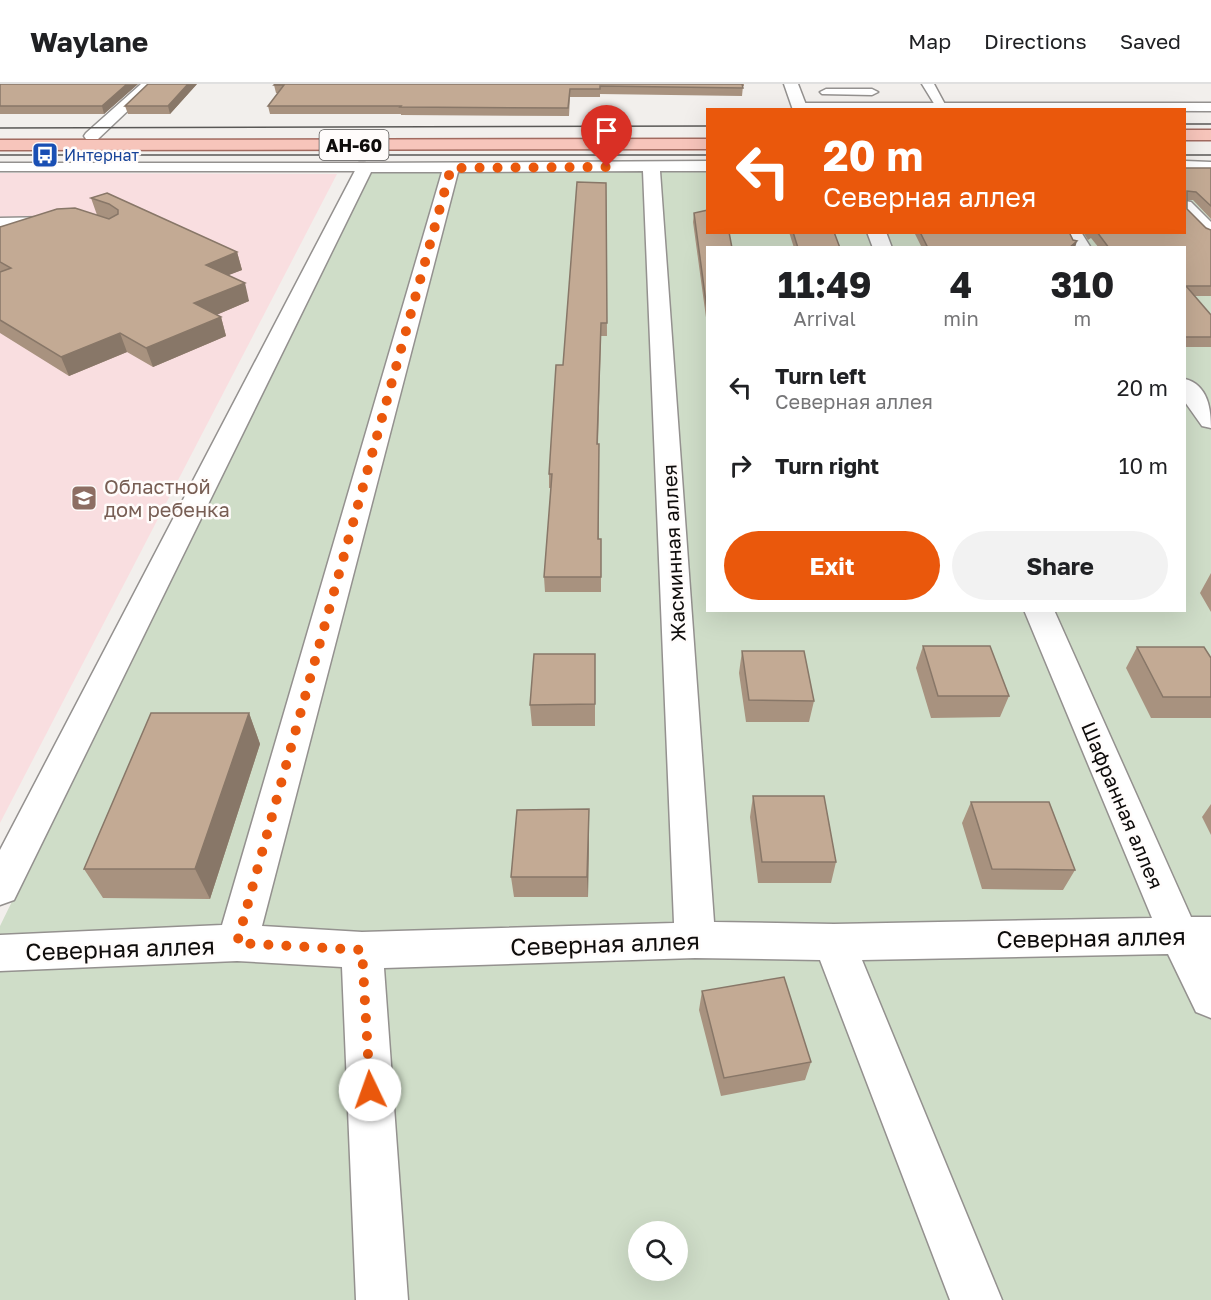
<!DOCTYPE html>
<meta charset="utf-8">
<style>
body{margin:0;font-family:"Golos Text",sans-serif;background:#f2f2f2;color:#202124;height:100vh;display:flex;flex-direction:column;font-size:22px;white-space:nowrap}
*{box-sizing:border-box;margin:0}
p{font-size:20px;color:#757577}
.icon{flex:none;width:33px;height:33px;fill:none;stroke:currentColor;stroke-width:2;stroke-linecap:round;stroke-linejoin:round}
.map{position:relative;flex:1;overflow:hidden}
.panel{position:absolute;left:706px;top:162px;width:480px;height:366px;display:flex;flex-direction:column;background:#fff;border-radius:0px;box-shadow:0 6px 24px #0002}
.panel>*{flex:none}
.guide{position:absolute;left:706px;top:24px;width:480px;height:126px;border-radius:0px;box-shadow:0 6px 24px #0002;background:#ea580c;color:#fff;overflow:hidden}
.buttons{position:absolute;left:628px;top:1137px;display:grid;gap:12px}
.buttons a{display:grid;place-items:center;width:60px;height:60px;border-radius:50%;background:#fff;box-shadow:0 6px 24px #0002;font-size:30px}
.pin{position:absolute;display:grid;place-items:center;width:51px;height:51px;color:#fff;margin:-62px -26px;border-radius:50% 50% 50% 0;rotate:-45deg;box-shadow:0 0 6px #0007}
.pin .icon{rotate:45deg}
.me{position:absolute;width:66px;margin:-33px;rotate:357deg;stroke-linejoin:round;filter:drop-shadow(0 0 4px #0008)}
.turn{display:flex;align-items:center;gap:21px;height:126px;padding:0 18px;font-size:27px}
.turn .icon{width:78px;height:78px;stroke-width:2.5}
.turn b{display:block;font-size:42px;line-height:51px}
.eta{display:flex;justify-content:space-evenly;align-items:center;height:102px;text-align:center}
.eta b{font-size:36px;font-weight:700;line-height:42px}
.primary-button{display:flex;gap:12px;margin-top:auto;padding:12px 18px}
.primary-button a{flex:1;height:69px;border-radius:36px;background:#ea580c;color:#fff;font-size:24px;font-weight:700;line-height:69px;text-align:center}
.primary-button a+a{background:#f2f2f2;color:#202124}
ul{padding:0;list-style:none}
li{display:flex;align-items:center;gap:18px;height:78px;padding:0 18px}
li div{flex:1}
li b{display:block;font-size:22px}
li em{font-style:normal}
header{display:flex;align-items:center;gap:36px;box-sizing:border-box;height:84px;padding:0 30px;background:#fff;border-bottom:2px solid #e0e0e0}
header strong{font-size:28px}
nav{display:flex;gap:33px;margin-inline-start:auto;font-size:21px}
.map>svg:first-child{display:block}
.education{fill:#f9dee0}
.green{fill:#cfddc8;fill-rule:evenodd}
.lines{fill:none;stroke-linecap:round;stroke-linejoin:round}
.service-casing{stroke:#94918f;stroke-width:3}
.minor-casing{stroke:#94918f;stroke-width:3}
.tertiary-casing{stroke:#94918f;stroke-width:3}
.primary-casing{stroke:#a26b60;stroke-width:3}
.service{fill:#fff;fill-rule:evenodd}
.minor{fill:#fff;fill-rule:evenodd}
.tertiary{fill:#fff;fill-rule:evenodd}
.primary{fill:#f7c5bb;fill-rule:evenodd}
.tram{stroke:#5a5856;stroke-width:1.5}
.wall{fill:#a8927f}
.shaded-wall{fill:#887768}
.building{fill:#c3aa94;stroke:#887768;stroke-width:1.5}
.route{stroke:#ea580c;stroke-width:10;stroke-dasharray:0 18}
.labels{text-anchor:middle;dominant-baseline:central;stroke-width:5;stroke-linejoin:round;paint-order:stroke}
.far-transit-label{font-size:16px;fill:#164399;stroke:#fffcfb;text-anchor:start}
.shield{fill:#fffcfb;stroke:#565453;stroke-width:1.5}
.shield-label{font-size:18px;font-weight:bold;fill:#0e0c0b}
.education-label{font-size:20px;fill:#785e54;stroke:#fffcfb;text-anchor:start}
.street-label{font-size:20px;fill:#0e0c0b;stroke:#fffcfb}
.near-street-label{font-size:24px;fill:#0e0c0b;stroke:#fffcfb}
</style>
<header>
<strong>Waylane</strong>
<nav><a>Map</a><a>Directions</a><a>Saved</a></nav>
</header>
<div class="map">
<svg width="1211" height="1216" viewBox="0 0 1211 1216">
<rect width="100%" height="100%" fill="#f2efec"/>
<path class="education" d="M0 89 337 90 0 739Z"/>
<path class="green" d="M374 78H708V148H1185V78H1211V1216H0V842ZM708 164H1185V526H708ZM639 1148H678V1186H639Z"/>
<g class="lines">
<defs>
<path id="service" d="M922 0H934L948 26H938Z
M826 5H872L878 8 872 11 822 10 820 8Z
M0 79H365L372 83 365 87H0Z
M53 133 60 137 58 140 0 142V134Z"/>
<path id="minor" d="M141 0H156L98 55H86L84 52 86 49Z
M801 19H1211V27L795 26 794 23 796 20Z
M708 77V87H660L714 838 834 840 1152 834 1024 526H1054L1191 833H1211V934L1196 928 1168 870 862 876 1002 1216H950L820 876 695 874 384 884 408 1216H356L342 883 237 877 0 887V851L222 841 442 88H371L14 816 0 821V766L359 79ZM643 87 674 839 362 848 262 842 458 88Z
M1185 77 1211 78V88L1185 87Z
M1185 117 1191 118 1211 138V154L1204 152 1185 132Z
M867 148H886L892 164H873Z
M1062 148H1081L1091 164H1072Z
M1185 295C1208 301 1211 325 1211 344L1202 342 1185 318Z"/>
<path id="tertiary" d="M784 0H798L808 26H793Z"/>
<path id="primary" d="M1185 46H1211V56H1185Z
M708 55V65L0 66V56Z"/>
</defs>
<use href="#service" class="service-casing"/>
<use href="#minor" class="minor-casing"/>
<use href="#tertiary" class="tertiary-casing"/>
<use href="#primary" class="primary-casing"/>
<use href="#service" class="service"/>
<use href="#minor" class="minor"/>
<use href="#tertiary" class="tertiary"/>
<use href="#primary" class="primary"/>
<path class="tram" d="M1185 40H1211
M0 44 708 42
M0 71H708
M1185 71H1211"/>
</g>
<path class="wall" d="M0 0H138L104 30H0Z
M197 0 170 30H128L125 22Z
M275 0H744V2H743L742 12 600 10V13H570L569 32 401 31V30H270L268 22 278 9H276L274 1Z
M1185 84H1211V135L1193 116H1187V125L1206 144 1211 146V212H1194L1211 231V263H1185V164H1099L1091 154 1088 156 1083 148H1185Z
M606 99 607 252H601L598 360 599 455H601V508H545L544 493 551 404H549V390Z
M107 109 237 168 242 186 228 191 249 217 216 231 221 233 226 252 153 283 127 268 69 292 0 249V143L97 131 91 114Z
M694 129 708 164V248L693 138Z
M789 148H834L840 164H794Z
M914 148H1069L1075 164H922Z
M1211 489V528L1200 509Z
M923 562 1009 612 1000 633 931 634 916 584Z
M1137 563 1211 574V634H1151L1126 584Z
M742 567 814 617 809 638H746L739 589Z
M595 570V642H532L530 621Z
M249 629 260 660 210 815 103 814 84 785Z
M753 712 836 778 831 799H758L750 733Z
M971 718 1075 786 1063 806 982 805 962 739Z
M1211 720V751L1202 733Z
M589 746 588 813H514L511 793Z
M702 907 811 978 805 996 721 1012 699 926Z"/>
<path class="shaded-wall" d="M127 0H138L104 30 102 22Z
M188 0H197L170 30 168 22Z
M1077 157 1075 164H1069Z
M237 168 242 186 211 198 206 181Z
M245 199 249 217 200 238 194 219Z
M221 233 226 252 153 283 146 264Z
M120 249 127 268 69 292 61 273Z
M249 629 260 660 210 815 195 785Z
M589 725V746L588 813 587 793Z"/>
<path class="building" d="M0 0H127L102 22H0Z
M148 0H188L168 22H125Z
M275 0H742L743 4 600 2V5H570L568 24 400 23 401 22H268L284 1H274Z
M1185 84H1211V122L1196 108 1187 107V125L1206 144 1211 146V202H1186L1211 231V253H1185V164H1109L1097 148H1185Z
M577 98 606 99 607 239H601L597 360H599L598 455H601V493H544L552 390H549L556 281H563Z
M107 109 237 168 206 181 245 199 194 219 221 233 146 264 120 249 61 273 0 236V188L11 184 0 178V143L57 125 75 124 109 135 118 130V126L109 120 91 114Z
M708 126V148H729L732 164H708V233L694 129Z
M793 148H834L840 164H798Z
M920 148H1069L1073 156 1077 157 1069 164H928Z
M923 562H990L1009 612H938Z
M1137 563H1204L1211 574V613H1163Z
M742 567H804L814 617 749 616Z
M534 570H595V620L530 621Z
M151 629H249L195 785H84Z
M753 712H824L836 778H762Z
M971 718H1049L1075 786 992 785Z
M589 725 587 793H511L517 726Z
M784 893 811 978 724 994 702 907Z"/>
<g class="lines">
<path class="route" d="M370 1006 362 866 237 859 451 84 607 83"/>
</g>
<defs>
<symbol id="bus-square" viewBox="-11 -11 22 22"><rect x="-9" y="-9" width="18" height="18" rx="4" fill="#1a4fb4" stroke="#fffcfb"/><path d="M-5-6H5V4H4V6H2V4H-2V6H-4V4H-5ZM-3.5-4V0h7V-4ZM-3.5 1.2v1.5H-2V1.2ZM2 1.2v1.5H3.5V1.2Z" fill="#fff"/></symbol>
<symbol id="school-square" viewBox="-11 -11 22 22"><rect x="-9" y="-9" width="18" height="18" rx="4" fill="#8d6e63" stroke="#fffcfb"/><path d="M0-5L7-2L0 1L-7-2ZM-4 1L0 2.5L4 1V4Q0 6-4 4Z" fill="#fff"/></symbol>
</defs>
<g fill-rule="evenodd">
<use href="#bus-square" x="30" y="56" width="30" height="30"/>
<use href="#school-square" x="69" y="399" width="30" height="30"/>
</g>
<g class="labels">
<g class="far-transit-label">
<text x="64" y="71">Интернат</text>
</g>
<rect class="shield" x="319.5" y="46" width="69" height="30" rx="4.5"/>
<g class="shield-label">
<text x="354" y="61">АН-60</text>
</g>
<g class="education-label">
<text x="104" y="402">Областной<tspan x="104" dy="23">дом ребенка</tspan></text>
</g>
<g class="street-label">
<text transform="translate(673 469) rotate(-93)">Жасминная аллея</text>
<text transform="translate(1123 721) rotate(67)">Шафранная аллея</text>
</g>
<g class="near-street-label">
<text transform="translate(1091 853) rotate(-1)">Северная аллея</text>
<text transform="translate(605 859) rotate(-2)">Северная аллея</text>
<text transform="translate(120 864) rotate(-2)">Северная аллея</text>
</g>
</g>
</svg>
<div class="buttons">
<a><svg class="icon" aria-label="search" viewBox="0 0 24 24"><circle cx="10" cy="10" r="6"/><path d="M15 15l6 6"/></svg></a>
</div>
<div class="pin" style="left:607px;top:83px;background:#d93025"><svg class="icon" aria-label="arrive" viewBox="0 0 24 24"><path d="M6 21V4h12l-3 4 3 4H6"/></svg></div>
<svg class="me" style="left:370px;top:1006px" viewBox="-20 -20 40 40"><circle r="19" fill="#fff"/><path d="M0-13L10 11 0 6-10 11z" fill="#ea580c"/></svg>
<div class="guide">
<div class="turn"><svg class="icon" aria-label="left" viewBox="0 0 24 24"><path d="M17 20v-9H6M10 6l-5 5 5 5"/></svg><div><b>20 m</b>Северная аллея</div></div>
</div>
<section class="panel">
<div class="eta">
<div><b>11:49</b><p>Arrival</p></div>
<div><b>4</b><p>min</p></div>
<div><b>310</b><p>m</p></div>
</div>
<ul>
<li><svg class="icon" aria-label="left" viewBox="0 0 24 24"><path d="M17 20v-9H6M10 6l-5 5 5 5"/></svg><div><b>Turn left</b><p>Северная аллея</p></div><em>20 m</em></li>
<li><svg class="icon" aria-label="right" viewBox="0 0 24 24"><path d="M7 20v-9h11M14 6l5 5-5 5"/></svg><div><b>Turn right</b></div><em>10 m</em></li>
</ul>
<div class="primary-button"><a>Exit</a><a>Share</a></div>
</section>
</div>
